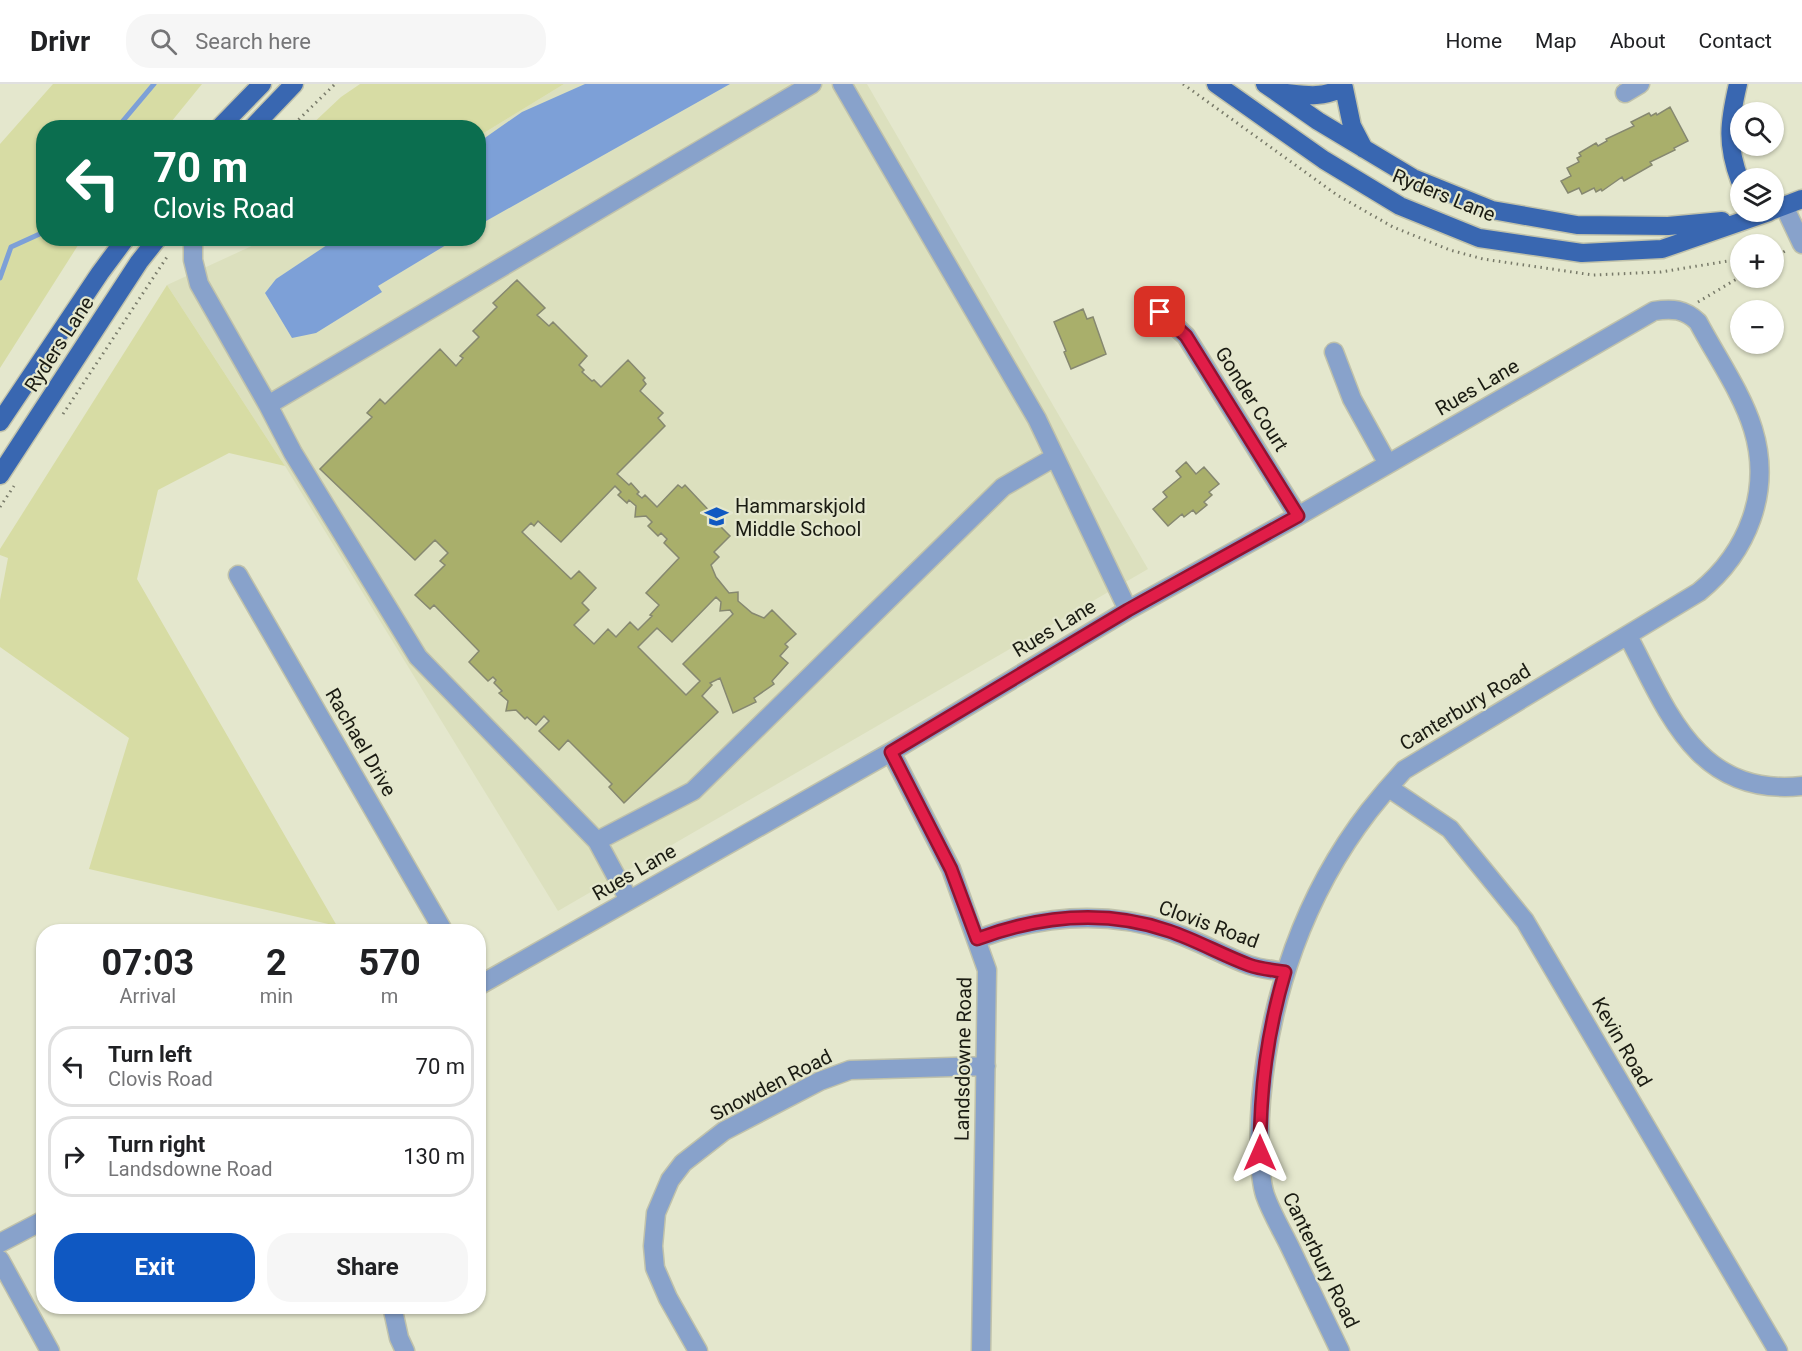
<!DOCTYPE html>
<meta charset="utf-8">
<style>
body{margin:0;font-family:Roboto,sans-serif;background:#f6f6f6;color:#202124;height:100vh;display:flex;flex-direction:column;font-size:22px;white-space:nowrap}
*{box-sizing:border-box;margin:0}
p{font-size:20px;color:#757577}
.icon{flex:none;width:33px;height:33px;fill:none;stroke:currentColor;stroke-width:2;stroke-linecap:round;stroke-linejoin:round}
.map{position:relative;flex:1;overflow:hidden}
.side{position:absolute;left:36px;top:840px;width:450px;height:390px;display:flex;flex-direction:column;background:#fff;border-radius:24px;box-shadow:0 2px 4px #0004}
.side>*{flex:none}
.banner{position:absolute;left:36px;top:36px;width:450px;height:126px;border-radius:24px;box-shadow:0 2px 4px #0004;background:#0b6e4f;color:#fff;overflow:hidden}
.tools{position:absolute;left:1730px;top:18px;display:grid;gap:12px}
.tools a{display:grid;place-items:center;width:54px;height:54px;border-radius:50%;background:#fff;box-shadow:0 2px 4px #0004;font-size:30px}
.pin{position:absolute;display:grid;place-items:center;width:51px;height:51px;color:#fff;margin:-26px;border-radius:12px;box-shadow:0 3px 9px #0006}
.me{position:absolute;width:66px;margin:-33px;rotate:0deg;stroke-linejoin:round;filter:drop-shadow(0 0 4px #0008)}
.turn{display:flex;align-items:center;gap:21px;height:126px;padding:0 18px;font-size:27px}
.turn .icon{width:78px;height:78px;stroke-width:2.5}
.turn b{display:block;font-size:42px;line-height:51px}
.eta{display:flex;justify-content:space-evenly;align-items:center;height:102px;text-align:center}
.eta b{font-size:36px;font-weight:700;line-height:42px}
.action{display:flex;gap:12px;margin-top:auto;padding:12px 18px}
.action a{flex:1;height:69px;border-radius:24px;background:#0f58c2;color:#fff;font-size:24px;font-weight:700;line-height:69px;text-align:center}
.action a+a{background:#f6f6f6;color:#202124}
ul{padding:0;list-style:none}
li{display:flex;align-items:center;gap:18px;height:81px;margin:0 12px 9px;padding:0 6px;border:3px solid #e0e0e0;border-radius:24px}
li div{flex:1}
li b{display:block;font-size:22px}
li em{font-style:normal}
header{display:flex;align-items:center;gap:36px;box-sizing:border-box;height:84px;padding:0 30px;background:#fff;border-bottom:2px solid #e0e0e0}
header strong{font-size:28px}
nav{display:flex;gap:33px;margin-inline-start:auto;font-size:21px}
.search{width:420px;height:54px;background:#f6f6f6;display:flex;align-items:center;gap:15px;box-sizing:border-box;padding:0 21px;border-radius:24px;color:#757577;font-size:22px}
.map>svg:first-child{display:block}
.built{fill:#dce0be}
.green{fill:#d7dca4}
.water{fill:#7da0d7}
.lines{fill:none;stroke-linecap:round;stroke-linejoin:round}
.stream{stroke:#7da0d7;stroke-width:5}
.building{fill:#a9af6b;stroke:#868870;stroke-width:1.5;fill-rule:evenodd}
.minor-casing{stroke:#c0c2ab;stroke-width:21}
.major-casing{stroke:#c0c2ab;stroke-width:21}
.path{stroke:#787a69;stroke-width:3;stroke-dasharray:1.5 4.5;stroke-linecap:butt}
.minor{stroke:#88a2cb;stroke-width:18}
.major{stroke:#3967b1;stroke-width:18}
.route-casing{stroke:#92132f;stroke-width:15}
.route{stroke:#e11d48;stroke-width:10}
.labels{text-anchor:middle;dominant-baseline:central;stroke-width:4.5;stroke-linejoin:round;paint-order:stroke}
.street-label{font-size:20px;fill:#1a1b12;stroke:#e4e7cd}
.poi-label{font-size:20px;fill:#1a1b12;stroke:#e4e7cd;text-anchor:start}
</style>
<header>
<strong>Drivr</strong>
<div class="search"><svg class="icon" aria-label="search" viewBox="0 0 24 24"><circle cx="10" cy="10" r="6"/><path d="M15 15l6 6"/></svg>Search here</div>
<nav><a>Home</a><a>Map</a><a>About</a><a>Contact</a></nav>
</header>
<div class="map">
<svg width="1802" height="1267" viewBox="0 0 1802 1267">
<rect width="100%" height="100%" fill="#e4e7cd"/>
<path class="built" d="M564 0H867L1148 485 558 827 285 382 167 201 267 155 478 154 479 52Z"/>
<path class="green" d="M53 0H202L167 43 44 44V154L82 155 0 284V60Z
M360 0H564L479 52 478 44 309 43 341 13Z
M167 201 285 382 229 369 158 406 137 495 337 842 89 785 129 654 0 563V516L8 474 0 471V465Z"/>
<path class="water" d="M585 0H730L479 141V58L522 28Z
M336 155V154L456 155 378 202 382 208 316 249 292 254 265 209 276 195Z"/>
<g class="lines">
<path class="stream" d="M117 44 154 0
M0 194 11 163 44 148"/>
</g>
<path class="building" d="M1670 23 1688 57 1674 64 1675 66 1650 78 1652 81 1624 97 1622 93 1602 107 1601 105 1596 108 1594 104 1582 110 1579 104 1568 109 1561 97 1571 92 1567 84 1579 78 1577 74 1581 72 1579 69 1596 59 1598 62 1607 57 1606 55 1634 42 1631 38 1649 29 1651 32 1656 29 1657 31Z
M517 196 545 224 537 231 549 242 553 238 587 272 579 281 584 286 582 288 592 297 594 296 601 303 628 276 645 294 643 296 646 300 640 307 663 329 658 334 665 342 617 390 629 401 631 399 639 408 637 410 642 414 645 411 657 423 678 401 682 404 685 401 716 434 714 436 730 452 714 468 719 473 711 481 716 493 729 509 738 508V517L752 529 764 534 772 526 796 550 785 560 788 563 780 572 788 579 772 597 774 600 754 614 756 618 733 629 720 594 710 599 712 601 702 612 718 628 624 719 609 703 612 700 568 656 559 666 539 647 549 637 544 632 536 641 527 633 525 635 516 626 506 627 508 617 499 609 502 607 494 599 496 596 493 593 488 597 469 578 479 567 434 521 430 525 415 511 445 481 440 477 448 469 435 456 415 476 320 385 372 333 367 329 380 315 385 320 440 265 456 282 463 274 460 272 479 253 473 247 497 223 493 219ZM615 402 621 408 618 411 627 419 629 416 636 422 635 433 646 432 652 438 648 442 658 452 661 449 667 455 664 459 679 474 646 509 659 521 650 531 652 532 638 546 630 538 616 553 608 545 594 560 574 541 589 526 582 519 596 504 579 487 571 495 522 448 531 439 534 442 538 437 561 458ZM716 513 721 518 720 527 730 526 733 530 683 580 700 597 686 611 638 563 657 544 672 558Z
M1083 225 1087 235 1093 233 1106 270 1071 285 1064 268 1066 267 1054 238Z
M1186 378 1196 390 1204 383 1219 400 1209 408 1212 411 1204 418 1207 421 1196 430 1193 426 1184 433 1182 430 1168 442 1153 425 1167 413 1163 408 1181 393 1176 387Z"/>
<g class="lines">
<defs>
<path id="minor" d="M842 0 1037 335 1128 526
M1625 9 1640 0
M1784 122 1802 160
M193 154V176L199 200 268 321
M1160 228 1186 252 1298 432
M1334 268 1352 315 1388 380
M238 491 444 848
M1628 552C1668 628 1697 713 1802 702
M891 668 951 785 987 886 981 1267
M1389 704 1450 745 1525 837 1778 1267
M597 757 693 707 1003 403 1055 373
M629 816 597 757 418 573 293 369 268 321 812 0
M977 855C1039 832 1105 826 1169 847 1197 856 1222 871 1249 881 1260 885 1273 886 1285 888
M478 902 891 668 1128 526 1298 432 1654 227C1672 224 1685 225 1698 238 1716 272 1742 309 1753 345 1772 407 1748 468 1699 508L1404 686C1392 699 1380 713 1369 727 1304 811 1270 912 1261 1016 1259 1041 1258 1089 1265 1111 1271 1128 1281 1145 1289 1161 1306 1196 1323 1232 1340 1267
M0 1159 44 1136
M0 1176 50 1267
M392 1222 399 1254 405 1267
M698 1267 668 1214 655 1184 653 1162 656 1129 670 1096 683 1079 724 1047 820 997 850 986 986 982"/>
<path id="major" d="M1216 0 1324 76 1400 122 1479 154 1582 169 1662 165 1769 128
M1265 0 1318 37 1413 94 1492 126 1577 141 1668 142 1722 137
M1738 0C1729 39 1726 59 1740 97
M1278 8C1307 11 1317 15 1344 4L1352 42 1364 65
M219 44 262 0
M252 44 294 0
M1773 126 1802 115
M0 338 100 189 126 154
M0 391 139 178 158 154"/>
</defs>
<use href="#minor" class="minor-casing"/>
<use href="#major" class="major-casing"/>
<path class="path" d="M1183 0 1337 111 1393 143 1450 166 1483 175 1593 191 1661 188 1740 175
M290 44 335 0
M1773 169 1783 166
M1773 174 1787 166
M1698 218 1740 193
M63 330 167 173
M0 423 14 402"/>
<use href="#minor" class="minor"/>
<use href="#major" class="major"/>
</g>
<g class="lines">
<defs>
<path id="route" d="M1160 228 1186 252 1298 432 1128 526 891 668 951 785 977 855C1039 832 1105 825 1169 847 1196 856 1222 871 1249 881 1260 885 1273 886 1285 888 1267 949 1260 1005 1260 1069"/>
</defs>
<use href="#route" class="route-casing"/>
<use href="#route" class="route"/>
</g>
<defs>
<symbol id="school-bare" viewBox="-9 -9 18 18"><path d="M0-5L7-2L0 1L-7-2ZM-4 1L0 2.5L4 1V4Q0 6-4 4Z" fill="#0f58c2" stroke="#e4e7cd" stroke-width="2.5" paint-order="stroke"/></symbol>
</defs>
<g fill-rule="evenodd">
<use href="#school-bare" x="700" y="416" width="33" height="33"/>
</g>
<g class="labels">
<g class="street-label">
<text transform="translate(1444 111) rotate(22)">Ryders Lane</text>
<text transform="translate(59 260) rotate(-57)">Ryders Lane</text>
<text transform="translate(1477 303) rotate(-30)">Rues Lane</text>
<text transform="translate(1252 315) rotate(58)">Gonder Court</text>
<text transform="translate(1054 544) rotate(-31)">Rues Lane</text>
<text transform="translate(1465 623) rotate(-31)">Canterbury Road</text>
<text transform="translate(361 658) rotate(60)">Rachael Drive</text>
<text transform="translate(634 788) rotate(-30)">Rues Lane</text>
<text transform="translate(1209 840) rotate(20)">Clovis Road</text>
<text transform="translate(1622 958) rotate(60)">Kevin Road</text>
<text transform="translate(963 975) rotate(-89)">Landsdowne Road</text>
<text transform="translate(771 1001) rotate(-27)">Snowden Road</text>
<text transform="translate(1321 1176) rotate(64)">Canterbury Road</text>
</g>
<g class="poi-label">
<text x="735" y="422">Hammarskjold<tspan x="735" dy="23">Middle School</tspan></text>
</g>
</g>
</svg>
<div class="tools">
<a><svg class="icon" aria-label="search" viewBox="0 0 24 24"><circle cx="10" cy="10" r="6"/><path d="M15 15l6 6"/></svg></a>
<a><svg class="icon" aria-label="layers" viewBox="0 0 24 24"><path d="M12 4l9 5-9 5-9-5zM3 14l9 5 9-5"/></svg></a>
<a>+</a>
<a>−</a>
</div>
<div class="pin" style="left:1160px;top:228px;background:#d93025"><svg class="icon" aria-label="arrive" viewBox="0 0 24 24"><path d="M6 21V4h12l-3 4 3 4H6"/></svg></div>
<svg class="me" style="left:1260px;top:1069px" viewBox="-20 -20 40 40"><path d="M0-17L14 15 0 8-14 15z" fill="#e11d48" stroke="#fff" stroke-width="4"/></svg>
<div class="banner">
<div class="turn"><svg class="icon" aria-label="left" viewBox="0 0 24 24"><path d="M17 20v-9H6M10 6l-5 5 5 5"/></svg><div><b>70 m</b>Clovis Road</div></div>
</div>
<section class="side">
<div class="eta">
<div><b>07:03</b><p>Arrival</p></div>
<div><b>2</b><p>min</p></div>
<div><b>570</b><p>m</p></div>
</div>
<ul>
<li><svg class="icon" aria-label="left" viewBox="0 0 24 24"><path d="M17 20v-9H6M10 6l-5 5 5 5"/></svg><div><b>Turn left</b><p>Clovis Road</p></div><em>70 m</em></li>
<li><svg class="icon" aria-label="right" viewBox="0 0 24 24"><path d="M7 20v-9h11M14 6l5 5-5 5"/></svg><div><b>Turn right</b><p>Landsdowne Road</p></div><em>130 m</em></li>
</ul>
<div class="action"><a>Exit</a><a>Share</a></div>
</section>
</div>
